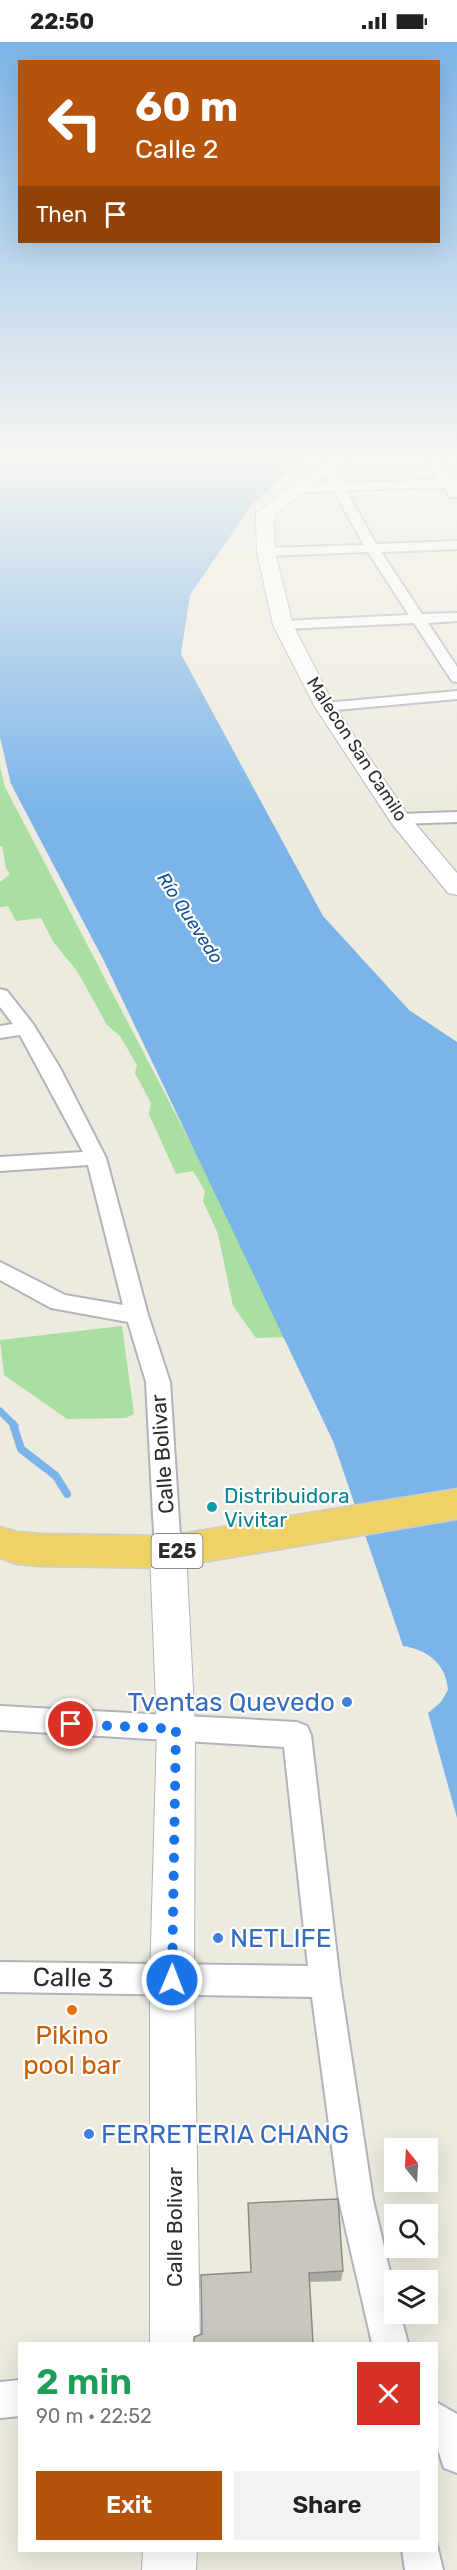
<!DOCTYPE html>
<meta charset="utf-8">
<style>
body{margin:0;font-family:Rubik,sans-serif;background:#f2f2f2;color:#222;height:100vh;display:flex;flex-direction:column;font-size:22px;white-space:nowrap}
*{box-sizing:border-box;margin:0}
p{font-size:20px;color:#767676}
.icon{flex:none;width:33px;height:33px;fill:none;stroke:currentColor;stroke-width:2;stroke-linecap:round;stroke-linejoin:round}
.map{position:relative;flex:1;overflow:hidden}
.side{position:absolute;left:18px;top:2300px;width:420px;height:210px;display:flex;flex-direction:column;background:#fff;border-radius:0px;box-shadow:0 6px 24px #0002}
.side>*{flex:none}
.guide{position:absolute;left:18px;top:18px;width:422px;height:183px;border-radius:0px;box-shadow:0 6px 24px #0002;background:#b45309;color:#fff;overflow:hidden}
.needle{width:39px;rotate:342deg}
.fabs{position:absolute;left:384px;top:2096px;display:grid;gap:12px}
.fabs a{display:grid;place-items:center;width:54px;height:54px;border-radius:0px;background:#fff;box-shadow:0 6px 24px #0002;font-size:30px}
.pin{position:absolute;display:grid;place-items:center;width:51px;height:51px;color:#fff;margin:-26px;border:3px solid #fff;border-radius:50%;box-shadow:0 2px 6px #0007}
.me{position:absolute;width:66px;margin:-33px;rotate:1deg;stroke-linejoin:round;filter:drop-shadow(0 0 4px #0008)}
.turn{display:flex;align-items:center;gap:21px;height:126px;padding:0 18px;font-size:27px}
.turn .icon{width:78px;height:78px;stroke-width:2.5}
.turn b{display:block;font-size:42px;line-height:51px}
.then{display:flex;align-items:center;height:57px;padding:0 18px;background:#0003;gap:12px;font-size:22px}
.round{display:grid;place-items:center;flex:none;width:63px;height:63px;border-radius:0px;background:#f2f2f2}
.headline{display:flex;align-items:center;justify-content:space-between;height:102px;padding:0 18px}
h1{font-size:36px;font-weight:600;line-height:45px;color:#1e9e55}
.primary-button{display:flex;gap:12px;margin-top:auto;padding:12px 18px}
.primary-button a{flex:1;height:69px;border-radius:0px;background:#b45309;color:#fff;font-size:24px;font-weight:600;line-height:69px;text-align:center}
.primary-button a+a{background:#f2f2f2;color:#222}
.status{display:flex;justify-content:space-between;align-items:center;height:42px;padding:0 30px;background:#fff;direction:ltr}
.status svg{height:16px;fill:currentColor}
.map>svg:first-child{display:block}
.green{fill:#a9dfa0}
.water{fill:#7ab4e8}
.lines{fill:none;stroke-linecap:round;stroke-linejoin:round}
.stream-far1{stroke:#7ab4e8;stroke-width:7}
.stream{stroke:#7ab4e8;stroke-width:8}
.minor-casing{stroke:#b3b3be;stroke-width:4}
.secondary-casing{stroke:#b3b3be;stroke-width:2}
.trunk-casing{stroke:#ccc;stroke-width:3}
.minor{fill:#fff;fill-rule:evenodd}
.secondary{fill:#fff;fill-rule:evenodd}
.trunk{fill:#eed266;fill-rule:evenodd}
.wall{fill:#acaaa4}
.building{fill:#c8c6bf;stroke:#8c8b86;stroke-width:1.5}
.route{stroke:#1a73e8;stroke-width:10;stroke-dasharray:0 18}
.culture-dot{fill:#0f9aa8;stroke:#fff;stroke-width:2}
.shop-dot{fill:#3f7fe0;stroke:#fff;stroke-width:2}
.food-dot{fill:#e8710a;stroke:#fff;stroke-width:2}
.labels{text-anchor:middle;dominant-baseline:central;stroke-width:4.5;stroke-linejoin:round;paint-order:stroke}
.far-street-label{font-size:18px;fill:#2c2c2c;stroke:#fff}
.far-water-label{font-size:18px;font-style:italic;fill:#165096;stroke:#fff}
.shield{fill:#fff;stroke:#6b6b6b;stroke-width:1.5}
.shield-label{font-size:20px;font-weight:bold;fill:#2c2c2c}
.street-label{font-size:21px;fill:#2c2c2c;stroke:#fff}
.culture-label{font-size:21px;fill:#0d838f;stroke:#fff;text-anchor:start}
.near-shop-label{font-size:26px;fill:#366cbe;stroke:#fff;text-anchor:start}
.near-street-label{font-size:26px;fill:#2c2c2c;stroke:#fff}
.near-food-label{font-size:26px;fill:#c56008;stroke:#fff}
</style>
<div class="status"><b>22:50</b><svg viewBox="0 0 49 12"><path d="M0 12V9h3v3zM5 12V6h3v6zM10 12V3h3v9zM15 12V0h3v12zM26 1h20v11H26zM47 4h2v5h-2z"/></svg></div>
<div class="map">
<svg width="457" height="2528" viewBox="0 0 457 2528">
<rect width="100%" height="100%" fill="#edeadf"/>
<path class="green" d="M0 724 5 745 292 1295 256 1296 233 1264 218 1192 203 1159 205 1149 193 1129 176 1132 149 1072 151 1061 135 1031 137 1023 120 994 107 983 77 929 54 901 41 876 16 879 8 864 0 865V840L10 832 6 826 2 804H0Z
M122 1284 134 1372 126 1376 67 1377 4 1333 0 1298Z"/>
<path class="water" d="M0 417H301L252 462 190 553 181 612 323 874 409 968 457 1000V1776L428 1671 441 1660 448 1648C446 1622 428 1608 403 1604L333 1399 104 919 11 742 0 695Z"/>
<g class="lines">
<path class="stream-far1" d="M0 1369 15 1384"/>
<path class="stream" d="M13 1382 21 1407 56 1434 67 1452"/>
<defs>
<path id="minor" d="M427 417H439L451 438 457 437V455H450L444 445 346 448 376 502 457 499V507L381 510 422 572 457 571V579L428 581 457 625V640L452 639 414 581 283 587 276 583 283 579 409 573 368 510 266 514 259 510 266 506 364 503 334 449 301 450 295 446 301 442 330 441 322 426 324 423H332L342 441 439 438Z
M457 649V657L325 669 318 665 325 661Z
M457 770V780L400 782 392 777 400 772Z
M0 947 7 949 33 982 60 1026 106 1116 148 1273 170 1340 181 1510 177 1518 168 1521 159 1518 155 1510 146 1340 128 1280 51 1266 0 1238V1220L65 1253 123 1263 88 1123 0 1129V1115L83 1110 20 993 0 996V984L13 982 0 965Z
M0 1664 297 1680 307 1684 311 1693 340 1940 373 2158 394 2247V2271H400L408 2301H372L339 2158 312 1955 0 1950V1920L308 1924 284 1705 0 1688Z
M20 2338V2374L0 2376V2340Z
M436 2360 457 2372V2431L444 2426 436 2402Z
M436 2499 443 2528H405L402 2508H436Z"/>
<path id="secondary" d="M328 417H347L274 473 275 510 293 583 335 665 408 773 457 831V853L448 851 392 782 315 665 273 583 257 510 256 471Z
M168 1495 181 1499 186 1510 195 1687 194 1938 200 2301H150V1938L157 1687 150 1510 155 1499Z
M143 2508H197L196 2528H142Z"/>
<path id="trunk" d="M457 1447V1477L168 1526 41 1524 17 1522 0 1516V1485L17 1490 41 1492 168 1494Z"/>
</defs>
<use href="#minor" class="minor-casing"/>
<use href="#secondary" class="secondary-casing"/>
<use href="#trunk" class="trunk-casing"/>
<use href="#minor" class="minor"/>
<use href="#secondary" class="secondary"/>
<use href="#trunk" class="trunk"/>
</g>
<path class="wall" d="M248 2161 343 2229 341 2239 309 2240 202 2292 251 2230Z"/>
<path class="building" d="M338 2157 343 2229 309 2231 313 2301H194V2295L202 2292 201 2233 251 2230 248 2161Z"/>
<linearGradient id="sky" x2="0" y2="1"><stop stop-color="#7cb4e8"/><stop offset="0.54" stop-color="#f7f6f1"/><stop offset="1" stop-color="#f7f6f1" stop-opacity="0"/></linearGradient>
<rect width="457" height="771" fill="url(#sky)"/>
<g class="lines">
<path class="route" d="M71 1682 176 1687 172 1938"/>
</g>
<circle class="culture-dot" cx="212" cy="1465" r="6"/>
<g class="shop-dot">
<circle cx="347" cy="1660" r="6"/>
<circle cx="218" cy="1896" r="6"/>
<circle cx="89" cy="2092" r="6"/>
</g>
<circle class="food-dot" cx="72" cy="1968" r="6"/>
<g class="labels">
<g class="far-street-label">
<text transform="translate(357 707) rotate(57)">Malecon San Camilo</text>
</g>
<g class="far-water-label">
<text transform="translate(190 876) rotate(57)">Río Quevedo</text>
</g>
<rect class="shield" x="151.5" y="1492" width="51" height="34" rx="4.5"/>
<g class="shield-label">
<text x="177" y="1509">E25</text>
</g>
<g class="street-label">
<text transform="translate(162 1412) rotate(-94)">Calle Bolivar</text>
<text transform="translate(174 2185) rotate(-90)">Calle Bolivar</text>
</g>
<g class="culture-label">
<text x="224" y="1453">Distribuidora<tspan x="224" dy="24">Vivitar</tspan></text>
</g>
<g class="near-shop-label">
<text x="335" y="1660" text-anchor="end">Tventas Quevedo</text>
<text x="230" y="1896">NETLIFE</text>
<text x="101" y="2092">FERRETERIA CHANG</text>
</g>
<g class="near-street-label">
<text transform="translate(73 1936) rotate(1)">Calle 3</text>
</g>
<g class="near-food-label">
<text x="72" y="1993">Pikino<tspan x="72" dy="30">pool bar</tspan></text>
</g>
</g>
</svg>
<div class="fabs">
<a><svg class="needle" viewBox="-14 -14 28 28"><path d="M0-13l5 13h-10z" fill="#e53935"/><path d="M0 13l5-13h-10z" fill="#767676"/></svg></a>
<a><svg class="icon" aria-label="search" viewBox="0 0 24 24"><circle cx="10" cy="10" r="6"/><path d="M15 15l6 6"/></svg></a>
<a><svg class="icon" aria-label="layers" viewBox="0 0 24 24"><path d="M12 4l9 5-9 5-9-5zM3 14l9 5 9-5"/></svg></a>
</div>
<div class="pin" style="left:71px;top:1682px;background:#d93025"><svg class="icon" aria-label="arrive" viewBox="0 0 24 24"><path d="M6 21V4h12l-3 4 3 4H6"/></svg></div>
<svg class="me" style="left:172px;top:1938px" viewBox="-20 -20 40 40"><circle r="17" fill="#1a73e8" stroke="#fff" stroke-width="3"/><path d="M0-11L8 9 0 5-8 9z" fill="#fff"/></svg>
<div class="guide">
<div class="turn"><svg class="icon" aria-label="left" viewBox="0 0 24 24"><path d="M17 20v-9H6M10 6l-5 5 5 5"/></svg><div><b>60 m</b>Calle 2</div></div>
<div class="then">Then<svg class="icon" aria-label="arrive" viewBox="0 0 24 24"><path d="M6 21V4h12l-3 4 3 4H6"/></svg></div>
</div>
<section class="side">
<div class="headline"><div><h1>2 min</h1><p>90 m · 22:52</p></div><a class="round" style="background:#d93025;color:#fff"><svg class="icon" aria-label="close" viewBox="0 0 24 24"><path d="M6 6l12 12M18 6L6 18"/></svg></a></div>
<div class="primary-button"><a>Exit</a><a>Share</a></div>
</section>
</div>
